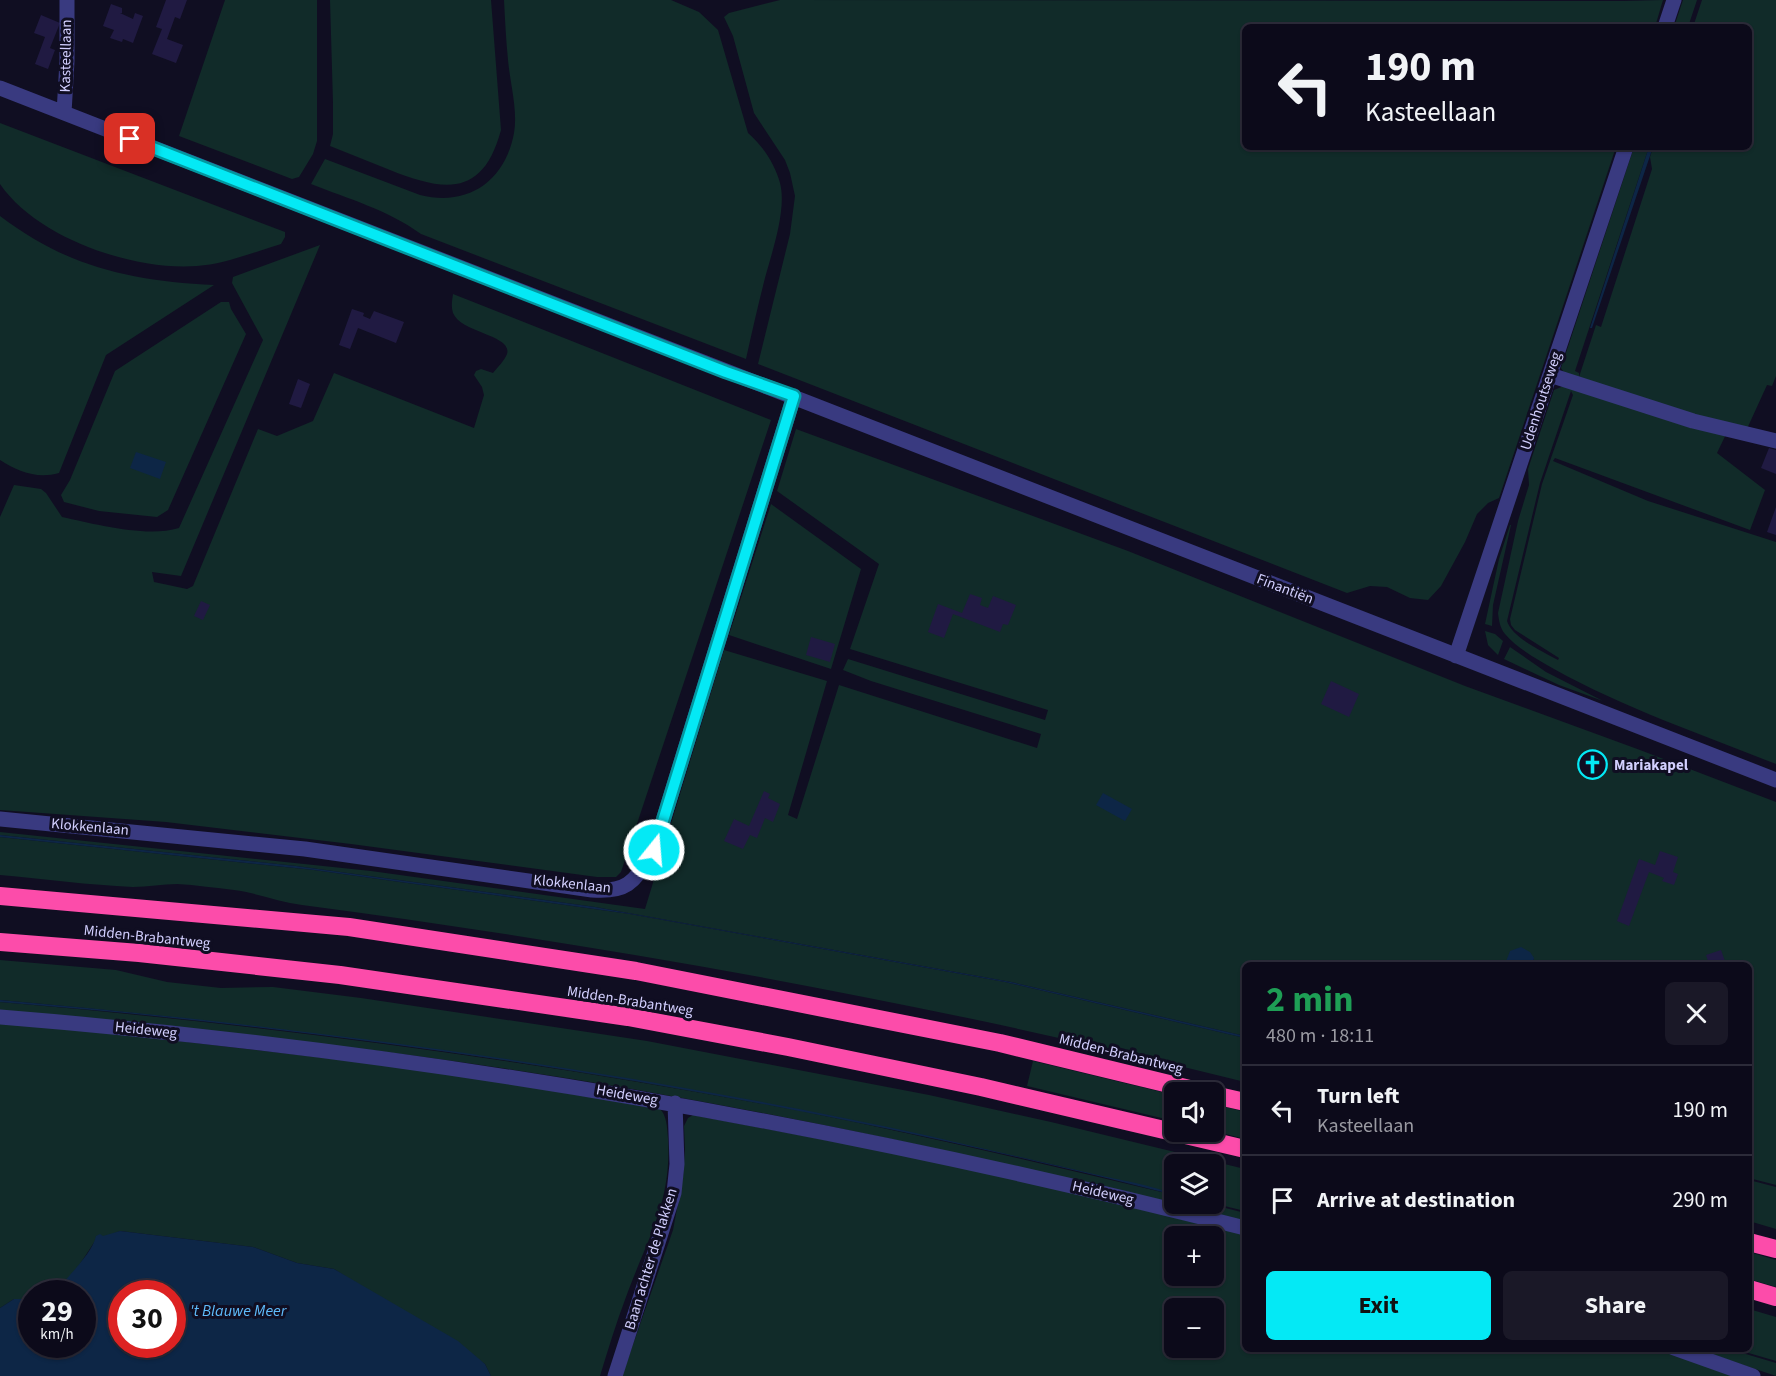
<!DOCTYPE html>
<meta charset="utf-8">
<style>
body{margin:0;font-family:"Source Sans 3",sans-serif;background:#1a1827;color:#f1f3f6;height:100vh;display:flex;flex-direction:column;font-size:22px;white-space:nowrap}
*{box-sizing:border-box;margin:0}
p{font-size:20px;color:#9a9aa2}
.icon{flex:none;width:33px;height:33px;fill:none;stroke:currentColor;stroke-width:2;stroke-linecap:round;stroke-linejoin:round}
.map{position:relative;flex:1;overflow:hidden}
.side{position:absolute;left:1242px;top:962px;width:510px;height:390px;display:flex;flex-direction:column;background:#0c0a1a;border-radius:9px;box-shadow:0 2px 4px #0004,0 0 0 2px #2c2b39}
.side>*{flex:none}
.hud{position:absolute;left:1242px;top:24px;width:510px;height:126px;border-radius:9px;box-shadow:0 2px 4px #0004,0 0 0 2px #2c2b39;background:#0c0a1a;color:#f1f3f6;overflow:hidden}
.controls{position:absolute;left:1164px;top:1082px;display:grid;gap:12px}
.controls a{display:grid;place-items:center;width:60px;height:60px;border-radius:9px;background:#0c0a1a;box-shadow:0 2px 4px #0004,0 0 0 2px #2c2b39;font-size:30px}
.speed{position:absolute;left:18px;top:1280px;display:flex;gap:12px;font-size:30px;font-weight:700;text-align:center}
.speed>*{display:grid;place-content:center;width:78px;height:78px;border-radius:50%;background:#0c0a1a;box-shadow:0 2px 4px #0004,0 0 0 2px #2c2b39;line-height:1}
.speed small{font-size:15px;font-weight:400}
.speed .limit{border:9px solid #d22;background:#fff;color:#111}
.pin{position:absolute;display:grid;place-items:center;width:51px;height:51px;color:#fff;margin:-26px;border-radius:12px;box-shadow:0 3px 9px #0006}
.me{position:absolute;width:66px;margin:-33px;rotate:17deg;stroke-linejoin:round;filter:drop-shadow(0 0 4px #0008)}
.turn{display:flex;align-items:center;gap:21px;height:126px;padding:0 24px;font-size:27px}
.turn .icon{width:78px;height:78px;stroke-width:2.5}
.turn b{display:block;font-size:42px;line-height:51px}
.round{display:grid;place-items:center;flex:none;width:63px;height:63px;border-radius:9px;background:#1a1827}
.summary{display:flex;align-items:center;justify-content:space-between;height:102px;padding:0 24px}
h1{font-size:36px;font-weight:700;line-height:45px;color:#1e9e55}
.primary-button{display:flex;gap:12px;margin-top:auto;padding:12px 24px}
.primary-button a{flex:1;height:69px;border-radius:9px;background:#04e9f5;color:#111;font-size:24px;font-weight:700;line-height:69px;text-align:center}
.primary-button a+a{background:#1a1827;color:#f1f3f6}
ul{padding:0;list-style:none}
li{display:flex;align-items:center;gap:18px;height:90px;padding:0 24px;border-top:2px solid #2c2b39}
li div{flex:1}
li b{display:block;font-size:22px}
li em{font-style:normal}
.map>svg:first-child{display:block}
.green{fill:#112b29;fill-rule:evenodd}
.water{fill:#0d2646;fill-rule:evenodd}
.building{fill:#201a42}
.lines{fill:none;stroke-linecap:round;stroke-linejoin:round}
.minor{stroke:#393a80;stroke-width:15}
.highway{stroke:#fc4caa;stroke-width:18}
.route-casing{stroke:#03979f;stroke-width:15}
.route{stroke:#04e9f5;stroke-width:10}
.labels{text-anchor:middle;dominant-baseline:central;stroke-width:6;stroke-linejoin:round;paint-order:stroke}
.street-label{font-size:15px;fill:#d2cffe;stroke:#100e22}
.poi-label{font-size:15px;font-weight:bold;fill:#d2cffe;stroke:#100e22;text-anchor:start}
.water-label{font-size:16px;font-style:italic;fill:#5fbcfc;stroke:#100e22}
</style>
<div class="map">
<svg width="1776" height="1376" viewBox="0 0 1776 1376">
<rect width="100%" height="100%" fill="#100e22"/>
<path class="green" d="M225 0H317V141L313 154 299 177 292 179 179 136Z
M330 0H491L501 130C483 197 445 192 390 170 370 162 350 154 330 146L333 134V103Z
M504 0H671L699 12 718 30 748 133C763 146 775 164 780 183 787 209 772 252 765 278 758 305 752 332 746 359L421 234C388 210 349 199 311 184L325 159 420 195C467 207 505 182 514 133 518 110 510 83 508 60 506 40 505 20 504 0Z
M780 0 1623 1 1663 0 1655 27H1245V147H1616L1499 498 1488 503 1477 514 1465 542 1441 586 1428 600 1410 598 1387 587 1370 586 1347 593 758 364 790 234 795 196 790 173 785 160 754 113 733 36 724 17 729 13Z
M1683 0H1697L1688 27H1677L1675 24Z
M1702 0H1776V376L1772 386 1767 385 1746 431 1729 428 1717 453 1765 490 1750 530 1555 458 1553 461 1648 501 1776 542V764C1701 734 1624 708 1554 669 1537 659 1518 649 1505 634 1500 628 1499 621 1498 613L1518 521 1529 485 1528 469 1554 390 1566 385 1574 388V391L1577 381 1566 376 1561 368 1634 147H1649L1575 371 1579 373V377L1596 325 1601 327 1652 169 1650 157 1653 147H1749V27H1693ZM1571 391 1573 395 1542 484 1510 619 1511 625 1515 630 1559 658 1558 660C1544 652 1512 638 1507 621L1540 483Z
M0 123 285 232V237L281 244C254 252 225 264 197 266 133 271 37 238 0 184Z
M0 216C67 267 131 281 214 285L106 355 59 473C37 479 19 472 0 460Z
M320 245 181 576 152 572 154 582 187 589 193 586 258 429 277 436 313 421 334 373 474 428 484 395 482 387 474 375 476 371 481 369 493 373C497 368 505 360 507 354 513 335 461 333 453 313 451 307 452 301 453 294L771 420 621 872 616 877H597L351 844 166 822 0 810V517L14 485 41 489 46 493 62 517C95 524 147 538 179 528L263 340 232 283 233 277Z
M221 302H229L231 309 246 334 168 510 157 517 99 511 64 502 61 495 70 480 115 371Z
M796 429 1128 551 1465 686 1640 750 1776 802V1185L1749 1178V964H1533L1534 958 1505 964H1245V1036L1011 982 595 907 296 866 0 835V832L371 871 645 909 724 650 827 681 788 815 797 819 839 685 1037 748 1041 734 871 681 843 670 848 659 1045 720 1048 710 850 649 879 564 777 491Z
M771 504 861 569 831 669 729 635Z
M1510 525H1511L1493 605 1492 626 1485 624 1499 559Z
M1485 631 1495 634 1503 641 1498 655 1488 645Z
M1510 647 1546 672 1603 701 1559 685 1504 659Z
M0 837 314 870 630 914 1005 982 1245 1038V1082C934 1004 620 947 302 905 279 902 257 893 234 890 216 888 196 885 177 884 163 884 148 887 133 887 89 885 44 879 0 875Z
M0 960 116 970 167 982 221 988 273 987 361 998 647 1041 929 1095 1051 1122 1245 1169V1211L1212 1203H1214V1164H1174V1194C789 1097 396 1035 0 1000Z
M0 1002C266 1025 532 1060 795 1110 922 1135 1048 1165 1174 1195V1203H1206L1245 1213V1222C972 1153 696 1093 417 1056 278 1038 139 1026 0 1011Z
M0 1023 92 1031 411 1068 659 1108C667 1115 667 1127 668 1138 672 1202 647 1239 626 1297 616 1323 608 1350 600 1376H491L485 1364 334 1269 297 1263 253 1247 120 1231 95 1241 76 1270 63 1283 50 1285 46 1288V1293H32L31 1304 14 1299 0 1308Z
M1033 1061 1174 1095V1121L1027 1086Z
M1214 1104 1245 1112V1139L1214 1131Z
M693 1115 952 1164 1245 1234V1348L1657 1349 1735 1376H622L673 1230 683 1177 685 1150 684 1126 688 1118ZM1174 1236H1214V1275H1174ZM1174 1308H1214V1347H1174Z
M1749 1180 1776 1187V1229L1749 1221Z
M1749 1252 1776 1260V1287L1749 1279Z
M1749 1309 1776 1317V1361L1735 1349 1749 1348Z
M1696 1349H1729L1776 1363V1376Z"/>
<path class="water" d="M1649 147H1653L1592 328H1590Z
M136 452 166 462 160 479 130 468Z
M1103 793 1132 809 1125 821 1096 805Z
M0 835 296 866 595 907 1011 982 1245 1036V1038L1005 982 630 914 314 870 0 837Z
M1521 947 1530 952 1534 958 1533 964H1505L1510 951Z
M0 1000C310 1027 621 1069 925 1135 981 1148 1038 1161 1094 1174 1119 1180 1153 1185 1174 1195 790 1097 395 1034 0 1002Z
M120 1231 253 1247 297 1263 334 1269 458 1341 485 1364 491 1376H0V1308L14 1299H22L31 1304 32 1344H82V1293H46V1288L50 1285 63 1283C73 1271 93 1251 96 1236L100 1234 103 1236ZM122 1293H172V1344H122Z"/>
<path class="building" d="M166 0H187L180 19 175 17 167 39 183 45 176 63 152 54 162 29 156 27Z
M111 4 122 8V13H120L133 19 135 13 143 16 133 43 123 39 122 42 110 38 114 30 103 26Z
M41 15 60 23 50 48 55 50 48 69 35 64 45 37 34 33Z
M352 309 364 313 363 316 370 319 374 311 404 322 396 343 358 328 350 349 339 345Z
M298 379 310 384 301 408 289 404Z
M1769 448 1776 450V474L1761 468Z
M1776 507V535L1767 532Z
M970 594 982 598 980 605 988 608 993 596 1016 605 1008 625 1003 624 1000 632 953 614 944 638 928 632 938 604 962 613Z
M201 601 210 605 203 620 194 616Z
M811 637 835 644 830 662 806 655Z
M1331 681 1359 694 1349 717 1321 704Z
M1590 759 1598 762 1595 771 1587 768Z
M764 791 770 794 768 798 780 804 773 822 765 818 757 838 750 835 743 849 724 841 734 819 749 826Z
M1660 851 1678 857 1673 872 1678 874 1674 885 1662 881 1664 878 1649 872 1629 926 1617 921 1639 859 1655 865Z
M1721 950 1726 964H1709L1706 955Z"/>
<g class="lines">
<path class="minor" d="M1665 27 1674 0
M0 88 1776 780
M64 113 67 61V0
M1550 375 1693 421 1776 441
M1456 656 1626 147
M0 819 305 849 592 890C631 893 635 879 654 850L794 396
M0 1017C421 1051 836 1124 1245 1228
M1674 1348 1753 1376
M615 1376 674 1193 677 1164 675 1103"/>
<path class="highway" d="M0 896 349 927 636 971 1000 1043 1202 1092
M0 942 139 953 340 975 628 1017 788 1047 981 1087 1245 1149
M1214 1095 1245 1102
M1749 1242 1776 1249
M1749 1289 1776 1297"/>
</g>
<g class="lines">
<defs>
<path id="route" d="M130 139 726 372 794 396 654 850"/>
</defs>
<use href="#route" class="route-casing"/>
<use href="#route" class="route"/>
</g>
<defs>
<symbol id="church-ring" viewBox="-11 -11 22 22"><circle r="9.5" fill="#100e22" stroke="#04e9f5" stroke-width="1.5"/><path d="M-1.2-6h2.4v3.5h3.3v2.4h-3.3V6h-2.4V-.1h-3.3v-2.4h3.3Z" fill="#04e9f5"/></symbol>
</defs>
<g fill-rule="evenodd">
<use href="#church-ring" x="1576" y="748" width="33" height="33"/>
</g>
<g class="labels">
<g class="street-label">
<text transform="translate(66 56) rotate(-89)">Kasteellaan</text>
<text transform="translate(1541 401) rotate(-72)">Udenhoutseweg</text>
<text transform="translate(1285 589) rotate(21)">Finantiën</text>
<text transform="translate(90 827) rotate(5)">Klokkenlaan</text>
<text transform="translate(572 884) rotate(6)">Klokkenlaan</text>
<text transform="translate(147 937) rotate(6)">Midden-Brabantweg</text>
<text transform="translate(630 1001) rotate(9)">Midden-Brabantweg</text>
<text transform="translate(146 1030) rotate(6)">Heideweg</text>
<text transform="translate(1121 1054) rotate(14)">Midden-Brabantweg</text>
<text transform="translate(627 1095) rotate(10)">Heideweg</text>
<text transform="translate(1103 1193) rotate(13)">Heideweg</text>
<text transform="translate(651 1259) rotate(-73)">Baan achter de Plakken</text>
</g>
<g class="poi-label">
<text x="1614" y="765">Mariakapel</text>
</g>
<g class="water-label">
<text x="238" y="1311">'t Blauwe Meer</text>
</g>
</g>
</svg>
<div class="controls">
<a><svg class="icon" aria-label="sound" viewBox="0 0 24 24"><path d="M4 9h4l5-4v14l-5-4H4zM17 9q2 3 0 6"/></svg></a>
<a><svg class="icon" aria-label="layers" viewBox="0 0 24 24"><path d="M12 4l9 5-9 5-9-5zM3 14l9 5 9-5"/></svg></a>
<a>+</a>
<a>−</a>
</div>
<div class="speed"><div>29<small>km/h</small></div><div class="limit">30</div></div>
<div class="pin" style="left:130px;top:139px;background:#d93025"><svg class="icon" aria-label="arrive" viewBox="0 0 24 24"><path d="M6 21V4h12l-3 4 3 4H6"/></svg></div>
<svg class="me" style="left:654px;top:850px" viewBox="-20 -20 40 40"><circle r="17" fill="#04e9f5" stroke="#fff" stroke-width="3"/><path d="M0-11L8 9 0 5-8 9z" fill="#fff"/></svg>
<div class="hud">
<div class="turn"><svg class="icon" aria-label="left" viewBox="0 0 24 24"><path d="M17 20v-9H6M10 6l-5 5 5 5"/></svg><div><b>190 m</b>Kasteellaan</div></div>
</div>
<section class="side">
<div class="summary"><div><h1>2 min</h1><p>480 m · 18:11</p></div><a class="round"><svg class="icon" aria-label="close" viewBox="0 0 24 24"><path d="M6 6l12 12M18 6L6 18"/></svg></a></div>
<ul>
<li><svg class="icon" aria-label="left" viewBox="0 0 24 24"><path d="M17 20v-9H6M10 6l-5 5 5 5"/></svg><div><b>Turn left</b><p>Kasteellaan</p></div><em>190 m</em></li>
<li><svg class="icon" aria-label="arrive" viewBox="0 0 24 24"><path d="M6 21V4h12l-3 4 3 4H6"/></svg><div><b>Arrive at destination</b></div><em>290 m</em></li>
</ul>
<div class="primary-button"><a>Exit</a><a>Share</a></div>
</section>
</div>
